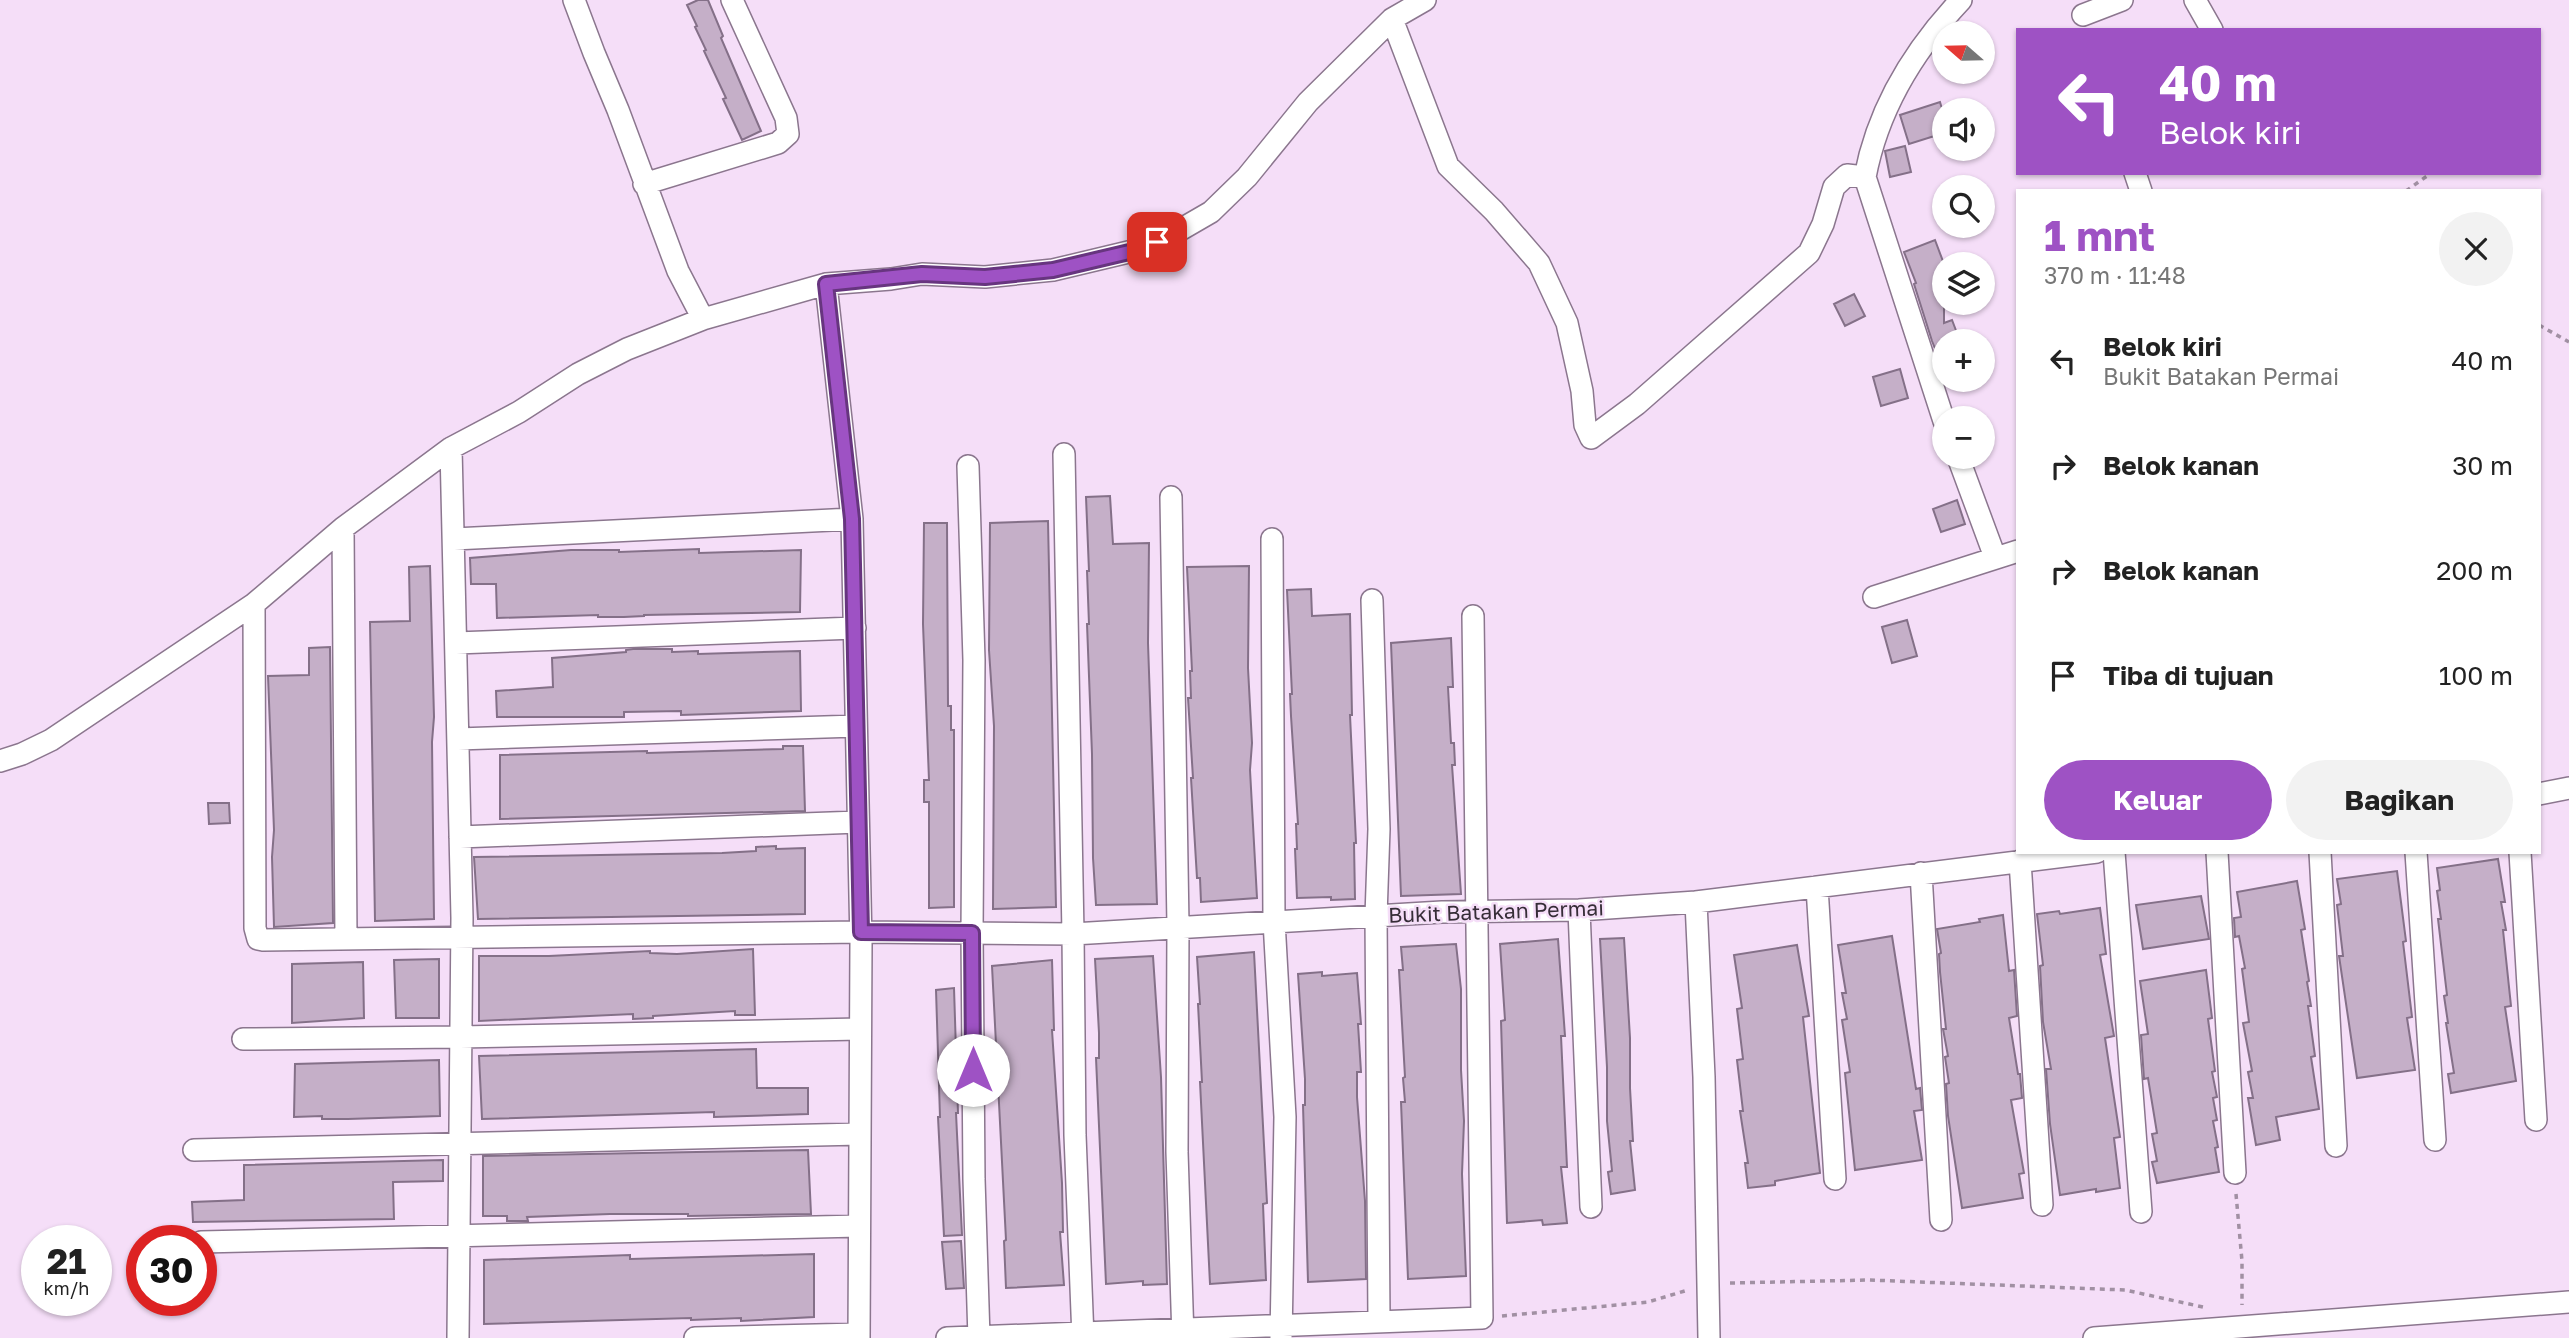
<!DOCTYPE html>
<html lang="id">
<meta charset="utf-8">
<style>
body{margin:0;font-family:"Golos Text",sans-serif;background:#f2f2f2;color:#222;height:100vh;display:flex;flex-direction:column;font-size:26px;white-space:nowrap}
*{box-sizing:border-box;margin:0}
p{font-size:23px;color:#767676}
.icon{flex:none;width:38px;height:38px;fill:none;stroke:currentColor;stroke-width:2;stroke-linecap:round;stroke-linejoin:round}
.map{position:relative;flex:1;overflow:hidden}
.panel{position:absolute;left:2016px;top:189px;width:525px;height:665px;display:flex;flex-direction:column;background:#fff;border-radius:0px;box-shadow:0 2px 5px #0004}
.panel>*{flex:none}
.top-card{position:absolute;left:2016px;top:28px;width:525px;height:147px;border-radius:0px;box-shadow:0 2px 5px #0004;background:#9e52c4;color:#fff;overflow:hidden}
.needle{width:46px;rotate:290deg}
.fabs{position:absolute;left:1932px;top:21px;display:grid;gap:14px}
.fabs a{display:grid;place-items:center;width:63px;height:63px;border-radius:50%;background:#fff;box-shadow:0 2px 5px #0004;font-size:35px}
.speed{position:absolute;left:21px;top:1225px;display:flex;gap:14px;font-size:35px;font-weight:700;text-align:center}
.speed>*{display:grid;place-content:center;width:91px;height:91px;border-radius:50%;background:#fff;box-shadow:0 2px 5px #0004;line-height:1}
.speed small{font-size:18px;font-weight:400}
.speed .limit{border:10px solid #d22;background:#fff;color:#111}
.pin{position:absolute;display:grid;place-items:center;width:60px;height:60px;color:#fff;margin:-30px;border-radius:14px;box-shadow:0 4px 10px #0006}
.me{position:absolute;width:77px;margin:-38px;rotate:0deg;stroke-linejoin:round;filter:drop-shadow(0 0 5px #0008)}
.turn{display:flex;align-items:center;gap:24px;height:147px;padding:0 28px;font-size:32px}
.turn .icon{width:91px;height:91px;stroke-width:2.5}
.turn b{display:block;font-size:49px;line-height:60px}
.round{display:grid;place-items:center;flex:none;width:74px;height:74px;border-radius:37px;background:#f2f2f2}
.summary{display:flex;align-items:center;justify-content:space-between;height:119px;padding:0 28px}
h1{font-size:42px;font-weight:700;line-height:52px;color:#9e52c4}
.primary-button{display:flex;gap:14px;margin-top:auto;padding:14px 28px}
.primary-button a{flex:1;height:80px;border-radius:42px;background:#9e52c4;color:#fff;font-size:28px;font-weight:700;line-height:80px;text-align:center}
.primary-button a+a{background:#f2f2f2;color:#222}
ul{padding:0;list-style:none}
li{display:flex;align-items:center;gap:21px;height:105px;padding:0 28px}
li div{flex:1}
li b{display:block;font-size:26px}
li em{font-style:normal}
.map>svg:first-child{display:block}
.building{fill:#c5afc8;stroke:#847088;stroke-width:2}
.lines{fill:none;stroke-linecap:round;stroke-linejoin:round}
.minor-casing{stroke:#8b768e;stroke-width:24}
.path{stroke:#a190a3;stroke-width:3.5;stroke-dasharray:5 5;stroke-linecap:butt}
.minor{stroke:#fff;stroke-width:21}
.route-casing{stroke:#67357f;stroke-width:18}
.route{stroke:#9e52c4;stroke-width:12}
.labels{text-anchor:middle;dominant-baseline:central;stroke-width:5;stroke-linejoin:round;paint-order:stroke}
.street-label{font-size:21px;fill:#362d37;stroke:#f5def8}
</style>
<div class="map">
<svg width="2569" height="1338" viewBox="0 0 2569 1338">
<rect width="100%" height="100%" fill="#f5def8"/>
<path class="building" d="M698 0H708L723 36 721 38 761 131 742 140 723 99 726 98 704 51 706 50 695 27 697 26 687 5Z
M1940 102 1944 116V133L1909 144 1900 115Z
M1905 146 1911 172 1890 177 1885 151Z
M1935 240 1944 264V323L1952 320 1960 341H1944L1942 366 1932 341 1914 284 1916 283 1904 252Z
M1854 294 1865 316 1845 326 1834 304Z
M1900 369 1908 398 1881 406 1873 377Z
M1110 496 1113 544 1149 543 1148 643 1157 904 1096 905 1093 858 1092 754 1087 624H1089L1087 571H1089L1086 497Z
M1957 500 1965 524 1941 532 1933 509Z
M1048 521 1056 907 993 909 994 726 989 650 990 523Z
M924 523H947L948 706H951V730H954V907L929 908V802H924V780H929L923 624Z
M699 549V553L801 550 800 612 644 615V616L624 617H598V615L497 618 496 584H471L470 558 571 550H619V552Z
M430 566 434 717 432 742 434 919 375 921 370 622 410 621 409 567Z
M1249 566 1248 668 1252 743 1250 770 1257 898 1201 902 1200 878H1197L1191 778H1193L1188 698H1191L1190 671H1192L1187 567Z
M1311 589 1312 616 1350 614 1352 715H1350L1356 843H1354L1355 899 1331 900V897L1297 898 1295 849H1297L1296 824H1298L1291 716 1290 694H1292L1287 590Z
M1907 620 1917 656 1892 663 1882 627Z
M1451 638 1453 687H1448L1451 743H1454L1455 765H1452L1461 894 1401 896 1391 643Z
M330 647 333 923 274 927 272 857 274 830 268 676 309 675V648Z
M633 649H672V652L698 651V654L800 651 801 711 681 715V711L624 712V717H497L496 691 553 687 552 658 626 652V650Z
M783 746H803L805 811 500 819V755L647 751V753L783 749Z
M208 803H229L230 823 209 824Z
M776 846V849L805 848V914L478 919 474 857 722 853 756 851V847Z
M2498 859 2505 902H2501L2506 930H2503L2511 1006 2505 1007 2516 1081 2451 1093 2448 1074 2454 1073 2446 1023H2448L2444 996 2447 995 2438 919H2441L2437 891 2440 890 2437 868Z
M2397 871 2406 941 2403 942 2412 1017 2407 1018 2415 1070 2357 1078 2339 956H2343L2337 905 2341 904 2337 879Z
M2297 881 2305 929 2301 930 2309 981 2307 982 2311 1006H2308L2315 1056 2311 1057 2319 1109 2276 1117 2280 1140 2256 1145 2248 1098H2253L2248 1072 2252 1071 2243 1023 2249 1022 2242 969 2245 968 2239 936 2235 937 2234 918 2241 917 2237 892Z
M2201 896 2209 939 2143 949 2136 905Z
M2100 908 2106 954 2100 955 2114 1036 2105 1038 2120 1137 2114 1138 2120 1188 2096 1192V1189L2060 1195 2050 1124 2046 1069H2051L2043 1022 2040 966 2043 965 2037 914 2059 911 2060 914Z
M2003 915 2009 971 2014 970 2017 1016 2009 1018 2018 1074H2020L2022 1098 2011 1100 2024 1173 2019 1174 2023 1198 1962 1208 1948 1116 1946 1084 1949 1083 1945 1057 1948 1056 1943 1029H1946L1940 972 1939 954 1941 953 1937 929 1980 922 1979 919Z
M1892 936 1916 1089 1920 1088 1922 1110 1914 1111 1922 1160 1855 1170 1845 1073 1850 1072 1842 1020 1847 1019 1842 993H1846L1838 945Z
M1624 938 1630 1038V1088L1633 1141H1630L1635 1190 1611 1194 1608 1172 1612 1171 1607 1121V1067L1600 939Z
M1558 939 1565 1036H1561L1567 1167H1561L1567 1223 1543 1225 1542 1220 1507 1223 1501 1021 1505 1020 1500 944Z
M1456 944 1461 989V1070L1464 1121 1462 1174 1466 1276 1408 1279 1401 1102H1405L1403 1078 1405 1077 1399 970H1403L1401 947Z
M1797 945 1809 1016 1803 1017 1820 1173 1775 1181V1185L1748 1188 1745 1163H1748L1740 1111H1743L1737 1060 1743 1059 1737 1009 1742 1008 1734 955Z
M753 949 755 1015H735V1011L653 1016V1018L633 1019V1014L479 1021V956H549L650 951V953L677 954Z
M1254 952 1267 1203 1263 1204 1266 1280 1210 1284 1200 1082H1202L1198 1004H1200L1197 957Z
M1153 956 1161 1077 1167 1284 1143 1285V1281L1106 1284 1096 1058H1099V1033L1095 959Z
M439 959V1018H396L394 960Z
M1052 960 1054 1030H1052L1062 1183 1063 1232H1060L1064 1285 1006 1288 1004 1241 1006 1240 992 966Z
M363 962 364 1018 292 1023V964Z
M2206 970 2212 1018 2208 1019 2215 1071 2212 1072 2217 1097 2213 1098 2217 1120 2213 1121 2218 1147 2215 1148 2219 1172 2157 1183 2152 1162 2157 1161 2152 1134 2157 1133 2148 1078 2144 1079 2141 1035 2148 1034 2140 981Z
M1322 972V976L1357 973 1361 1024H1358L1361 1072H1357V1097L1365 1201 1366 1279 1308 1282 1303 1105H1305V1079L1298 974Z
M954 988 958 1113H956L957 1134 962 1235 944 1236 938 1117H940L936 990Z
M756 1049 757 1088H808V1114L714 1117V1112L482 1119 479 1056Z
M439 1060 440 1116 348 1119H322V1116L294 1117 295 1064Z
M808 1150 811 1214 688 1216V1214H610L527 1217 528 1221H507V1216H483V1156Z
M443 1160V1181L393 1182 394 1219 193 1222 192 1202 244 1200V1165Z
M961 1241 964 1288 946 1289 942 1242Z
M814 1254V1317L741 1321V1318L691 1320V1318L484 1324V1260L630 1255V1259Z"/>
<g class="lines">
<defs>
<path id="minor" d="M574 0 594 53 618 110 678 271 703 319
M2195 0 2212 30
M2083 15 2122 0
M1392 19 1448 166 1494 211 1539 263 1567 323 1582 391 1585 425 1591 438 1637 404 1809 253 1823 224 1834 187 1847 175 1865 177
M2135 173 2141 191
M644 184 778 143 788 134 786 118 732 0
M826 284 852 519 861 943 859 1338
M1944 421 1865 177C1878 108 1913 51 1961 0
M451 448 462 918 458 1338
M1064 454 1073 934 1075 1135 1083 1338
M1958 457 1995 557
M968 466 974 660 972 933 974 1179 979 1338
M1171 497 1178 926 1177 1152 1183 1338
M343 528 346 938
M454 539 852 519
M1272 539 1274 921 1285 1117 1281 1338
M1874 597 2018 551
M1372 600 1379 829 1376 916 1379 1321
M254 604 255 928 258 939 263 940 861 932 1073 934 1442 912 1579 910 1696 902 1704 1077 1709 1338
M456 643 855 628
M458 739 856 726
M0 761 22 754 51 740 254 604 343 528 451 448 519 412 578 374 627 349 703 319 826 284 891 279 922 274 985 277 1053 270 1141 249 1173 234 1211 212 1247 177 1308 102 1392 19 1425 0
M2539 794 2569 788
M460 837 858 822
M2114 852 2141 1212
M2217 852 2235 1173
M2320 852 2336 1146
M2416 852 2435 1140
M2520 852 2536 1120
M2020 861 2042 1205
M1921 873 1941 1220
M1817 887 1835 1179
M1696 902 2097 852
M1579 910 1591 1207
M243 1039 460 1037 860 1029
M194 1150 860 1134
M201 1242 859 1226
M695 1338 859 1334
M947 1338 1482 1318 1473 616
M2094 1338 2569 1302"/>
</defs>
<use href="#minor" class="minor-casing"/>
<path class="path" d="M2406 191 2427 176 2426 173
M2539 325 2569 342
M2236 1194 2242 1261V1305
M1730 1283 1869 1280 2125 1290 2203 1307
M1502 1316 1648 1302 1688 1290"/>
<use href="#minor" class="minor"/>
</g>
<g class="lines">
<defs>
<path id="route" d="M973 1070 972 933 861 932 852 519 826 284 922 274 985 277 1053 270 1142 249 1157 242"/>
</defs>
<use href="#route" class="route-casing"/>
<use href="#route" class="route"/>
</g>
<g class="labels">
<g class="street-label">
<text transform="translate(1496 911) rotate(-2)">Bukit Batakan Permai</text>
</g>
</g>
</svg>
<div class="fabs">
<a><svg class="needle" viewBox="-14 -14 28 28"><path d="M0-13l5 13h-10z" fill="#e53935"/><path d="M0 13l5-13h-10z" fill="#767676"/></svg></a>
<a><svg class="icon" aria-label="sound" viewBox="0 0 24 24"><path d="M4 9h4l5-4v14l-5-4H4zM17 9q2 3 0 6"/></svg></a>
<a><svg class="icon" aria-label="search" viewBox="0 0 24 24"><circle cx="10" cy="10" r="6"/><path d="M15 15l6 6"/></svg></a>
<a><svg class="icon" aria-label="layers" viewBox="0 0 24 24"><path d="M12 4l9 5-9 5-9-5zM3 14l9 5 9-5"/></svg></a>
<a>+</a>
<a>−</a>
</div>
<div class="speed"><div>21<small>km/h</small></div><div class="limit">30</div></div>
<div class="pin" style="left:1157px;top:242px;background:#d93025"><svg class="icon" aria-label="arrive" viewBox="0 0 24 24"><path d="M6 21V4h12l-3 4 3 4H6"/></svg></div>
<svg class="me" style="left:973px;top:1070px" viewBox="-20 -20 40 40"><circle r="19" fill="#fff"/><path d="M0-13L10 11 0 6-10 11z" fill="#9e52c4"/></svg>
<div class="top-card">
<div class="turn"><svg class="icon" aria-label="left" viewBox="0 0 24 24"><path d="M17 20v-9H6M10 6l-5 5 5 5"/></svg><div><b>40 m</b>Belok kiri</div></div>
</div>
<section class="panel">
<div class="summary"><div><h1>1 mnt</h1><p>370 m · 11:48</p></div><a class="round"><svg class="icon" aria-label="close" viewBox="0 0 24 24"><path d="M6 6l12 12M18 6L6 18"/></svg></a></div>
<ul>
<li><svg class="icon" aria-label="left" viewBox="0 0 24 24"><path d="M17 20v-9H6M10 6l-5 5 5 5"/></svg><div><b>Belok kiri</b><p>Bukit Batakan Permai</p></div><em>40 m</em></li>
<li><svg class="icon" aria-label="right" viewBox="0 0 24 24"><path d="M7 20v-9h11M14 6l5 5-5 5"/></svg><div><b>Belok kanan</b></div><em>30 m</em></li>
<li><svg class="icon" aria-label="right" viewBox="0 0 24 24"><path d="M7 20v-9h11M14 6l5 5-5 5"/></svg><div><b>Belok kanan</b></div><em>200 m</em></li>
<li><svg class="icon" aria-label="arrive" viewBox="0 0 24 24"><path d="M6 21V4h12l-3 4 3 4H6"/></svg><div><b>Tiba di tujuan</b></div><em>100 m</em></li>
</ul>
<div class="primary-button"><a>Keluar</a><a>Bagikan</a></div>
</section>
</div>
